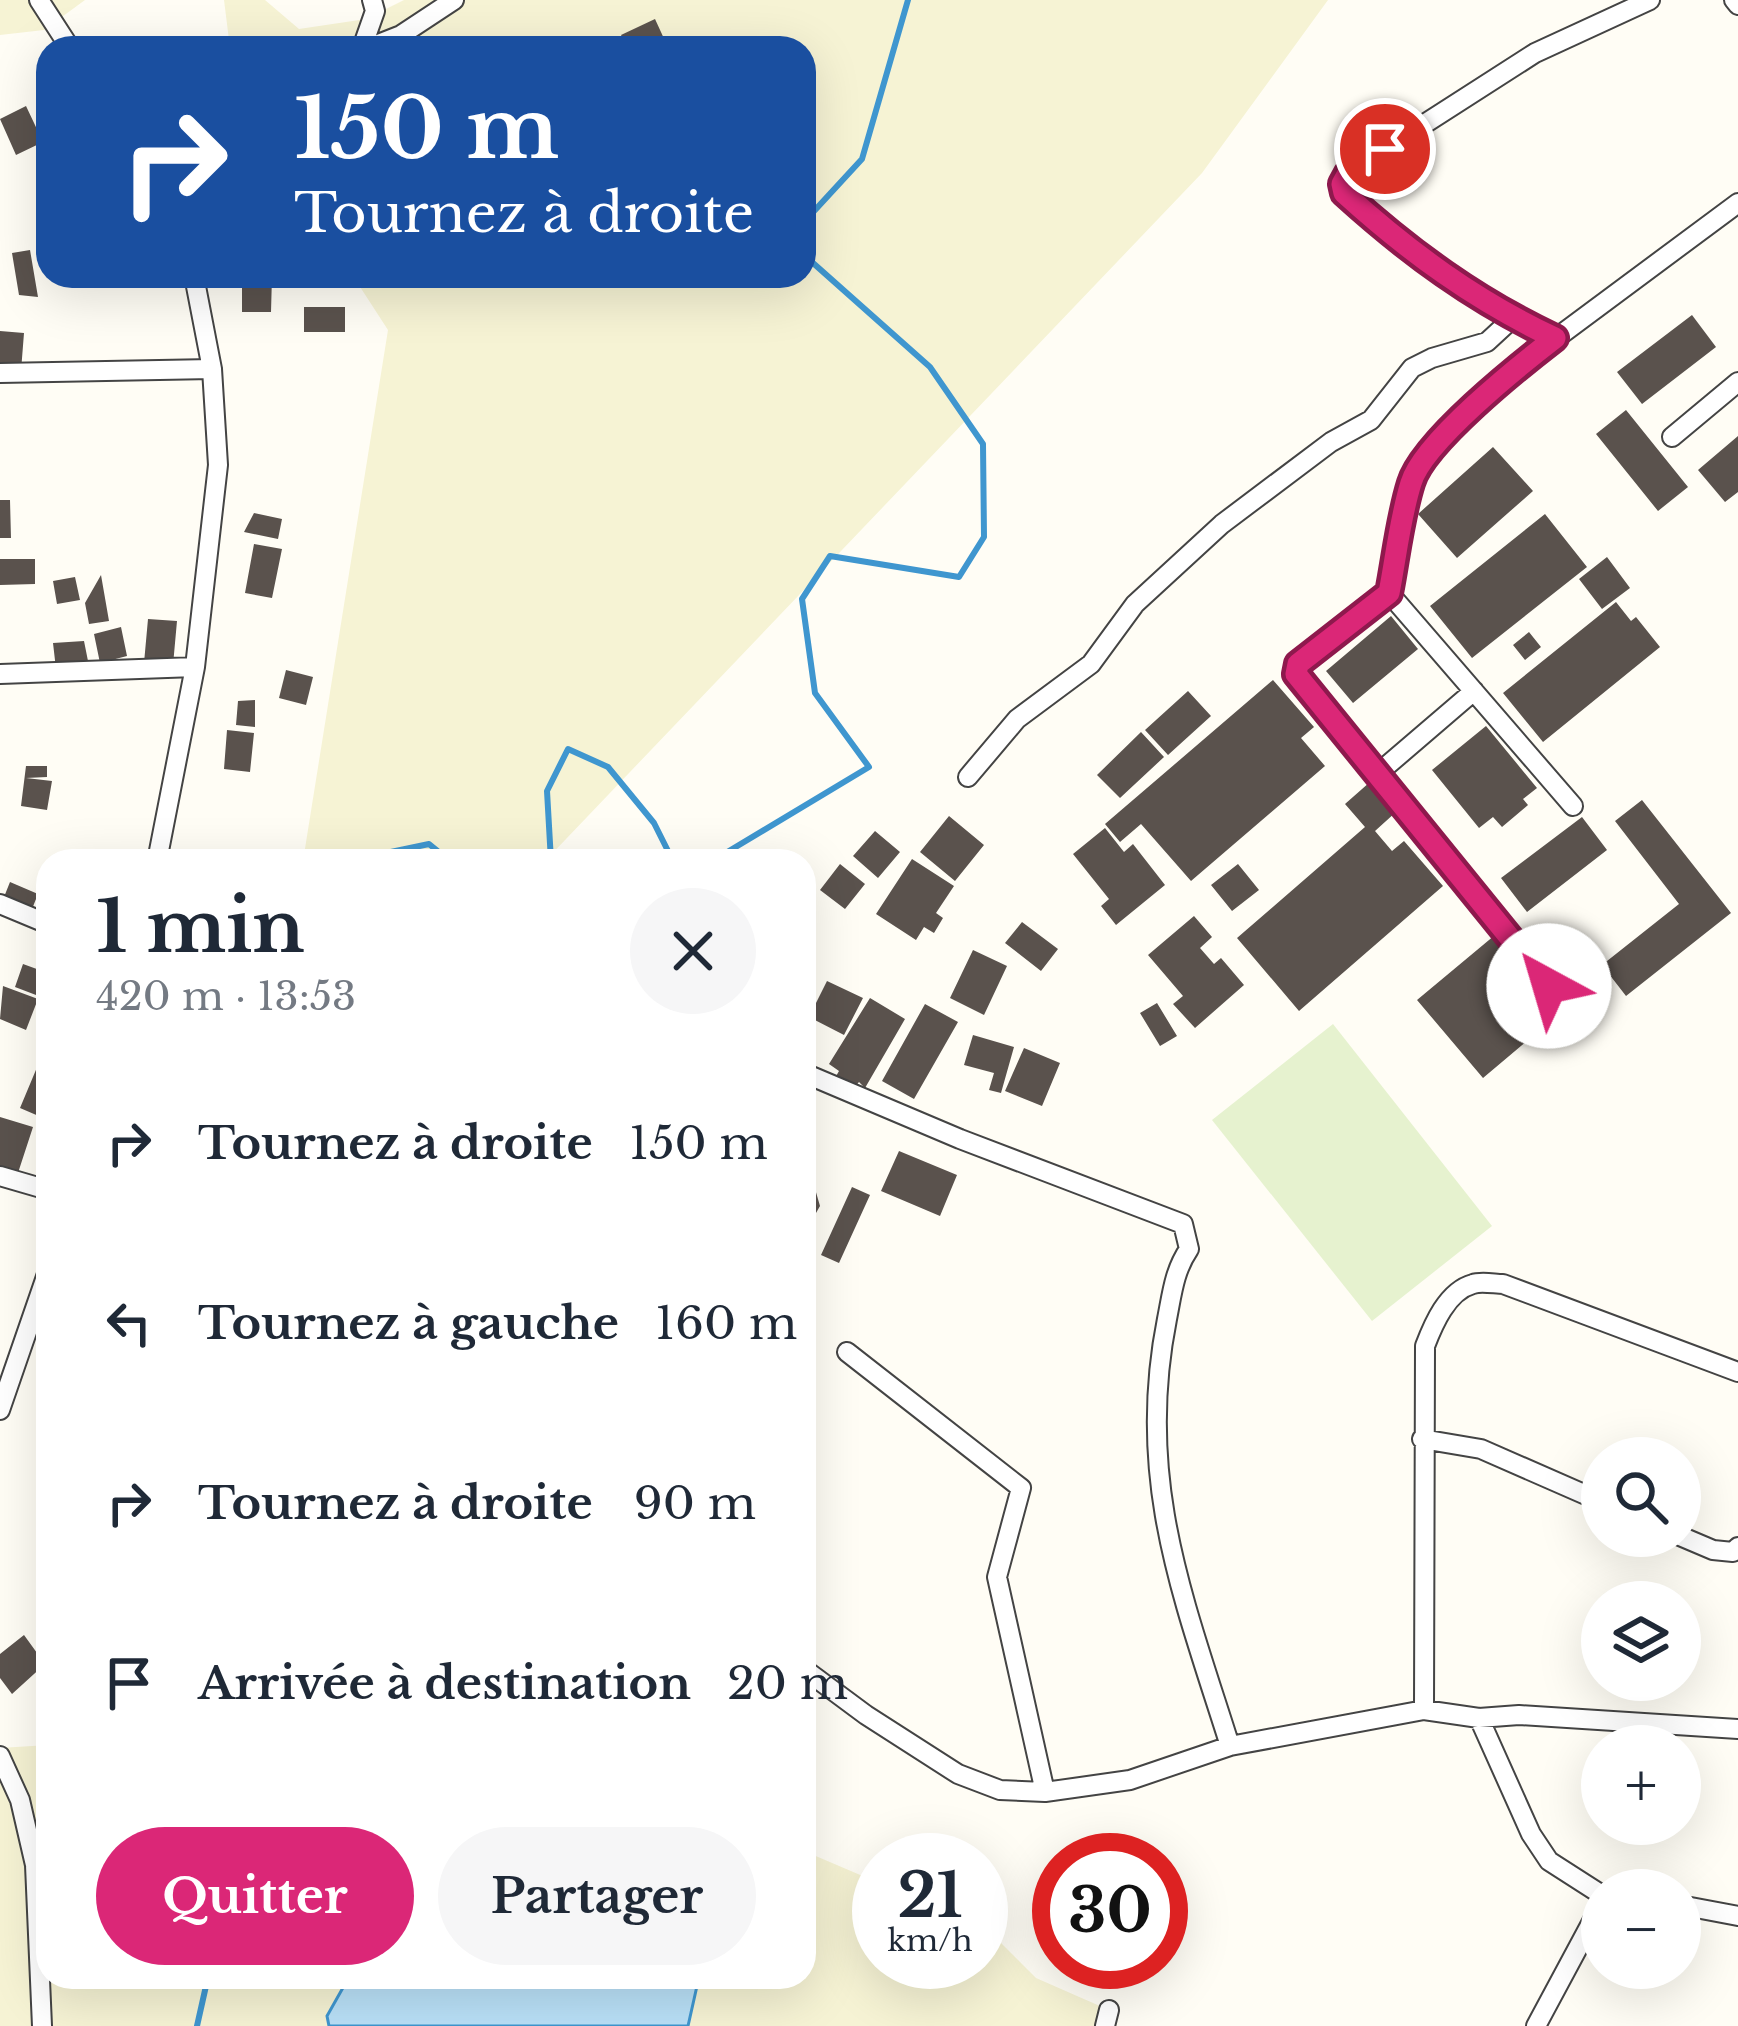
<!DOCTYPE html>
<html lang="fr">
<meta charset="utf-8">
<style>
body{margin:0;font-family:"Libre Baskerville",serif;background:#f6f6f7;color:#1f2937;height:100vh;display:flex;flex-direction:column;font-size:45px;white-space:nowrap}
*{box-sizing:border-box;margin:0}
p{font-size:39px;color:#747a83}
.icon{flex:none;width:66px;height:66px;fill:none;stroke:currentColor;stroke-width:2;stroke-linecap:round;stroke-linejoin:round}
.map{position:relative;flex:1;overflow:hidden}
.panel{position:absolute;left:36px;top:849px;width:780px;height:1140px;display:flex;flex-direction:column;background:#fff;border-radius:36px;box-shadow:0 12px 48px #0002}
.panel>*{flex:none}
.banner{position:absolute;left:36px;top:36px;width:780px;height:252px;border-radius:36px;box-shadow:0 12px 48px #0002;background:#1a4fa0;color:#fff;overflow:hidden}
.controls{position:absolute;left:1581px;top:1437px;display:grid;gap:24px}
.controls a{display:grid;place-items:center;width:120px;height:120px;border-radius:50%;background:#fff;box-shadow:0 12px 48px #0002;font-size:60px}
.speed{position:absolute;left:852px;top:1833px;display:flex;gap:24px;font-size:60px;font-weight:700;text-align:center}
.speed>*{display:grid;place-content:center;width:156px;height:156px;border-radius:50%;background:#fff;box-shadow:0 12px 48px #0002;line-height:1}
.speed small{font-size:30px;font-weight:400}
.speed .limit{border:18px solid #d22;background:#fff;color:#111}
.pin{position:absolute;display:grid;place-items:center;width:102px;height:102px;color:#fff;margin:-51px;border:6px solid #fff;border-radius:50%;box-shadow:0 3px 12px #0007}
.me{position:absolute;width:132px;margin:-66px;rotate:321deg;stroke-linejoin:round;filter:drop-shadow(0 0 9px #0008)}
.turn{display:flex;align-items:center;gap:42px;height:252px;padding:0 60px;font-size:54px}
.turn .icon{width:156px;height:156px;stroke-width:2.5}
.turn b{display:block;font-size:84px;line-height:102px}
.round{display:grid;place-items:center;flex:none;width:126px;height:126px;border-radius:63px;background:#f6f6f7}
.head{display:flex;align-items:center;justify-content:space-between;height:204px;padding:0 60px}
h1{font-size:72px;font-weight:700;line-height:90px}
.cta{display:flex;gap:24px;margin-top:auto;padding:24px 60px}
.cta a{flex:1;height:138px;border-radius:72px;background:#db2777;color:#fff;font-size:48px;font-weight:700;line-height:138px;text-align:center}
.cta a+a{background:#f6f6f7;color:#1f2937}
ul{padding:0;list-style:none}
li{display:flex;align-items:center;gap:36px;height:180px;padding:0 60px}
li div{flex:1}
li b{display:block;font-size:45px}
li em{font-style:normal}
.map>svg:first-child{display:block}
.farmland{fill:#f6f3d4}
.pitch{fill:#e6f2cf}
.water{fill:#b9e0f7;stroke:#3f96cf;stroke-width:3}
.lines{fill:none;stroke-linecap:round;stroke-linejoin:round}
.stream{stroke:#3f96cf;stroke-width:6}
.building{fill:#5a524d}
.minor-casing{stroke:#444;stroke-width:22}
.minor{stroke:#fff;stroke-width:18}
.route-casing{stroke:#8e194d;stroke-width:30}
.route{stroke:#db2777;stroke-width:21}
</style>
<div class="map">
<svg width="1738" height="2026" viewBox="0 0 1738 2026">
<rect width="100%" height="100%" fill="#fffdf5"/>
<path class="farmland" d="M0 0H85L44 30 0 35Z
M224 0H265L299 29 366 19 404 0H1328L1202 173 545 861H303L388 330 353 276H804V48H230Z
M48 1745V1977H349L327 2016 329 2026H0V1748Z
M804 1851 879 1883V1962H981V1928L990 1932 1036 1978 1109 2010 1105 2026H688L699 1977H804Z"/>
<path class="pitch" d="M1333 1024 1492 1226 1372 1321 1212 1120Z"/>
<path class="water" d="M349 1977H699L688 2026H329L327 2016Z"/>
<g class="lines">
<path class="stream" d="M804 222 862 159 908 0
M386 861V853L429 844 450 861
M551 861 547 791 568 749 608 767 654 823 673 861
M686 861 719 857 869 767 815 693 802 599 830 556 959 577 984 537 983 444 930 367 804 255
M197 2026 208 1977"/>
</g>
<path class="building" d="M655 19 666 43 654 48H627L621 35Z
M26 106 43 142 16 155 0 119Z
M30 250 38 297 19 295 12 253Z
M242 276H272L271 312H242Z
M304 307H345V332H304Z
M1692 315 1716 347 1642 404 1617 372Z
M0 331 24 333 21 371 0 370Z
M1626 410 1688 487 1658 511 1596 434Z
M1738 436V492L1725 502 1698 470Z
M1493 447 1533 491 1457 558 1418 514Z
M0 500H10L11 538H0Z
M254 513 282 519 278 539 244 532Z
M1545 514 1587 567 1472 658 1430 606Z
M254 544 282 549 272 598 245 593Z
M1607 557 1630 588 1602 609 1579 579Z
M0 559H35V584L0 585Z
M101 575 109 621 89 624 85 603Z
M75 577 80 600 57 604 53 581Z
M1616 602 1631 621 1636 617 1660 647 1543 742 1503 693Z
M1391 616 1418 649 1353 703 1326 671Z
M148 619 177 621 173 665 144 663Z
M121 627 127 656 100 663 94 634Z
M1529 632 1541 647 1525 660 1513 645Z
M84 641 89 666 56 669 53 643Z
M286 670 313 677 306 705 279 698Z
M1273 680 1314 727 1301 738 1325 766 1191 881 1141 824 1120 842 1105 824Z
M1188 691 1211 716 1168 755 1145 730Z
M255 700V727L236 725 238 701Z
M1486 726 1537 788 1523 799 1528 805 1502 827 1493 817 1479 828 1432 770Z
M227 730 254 733 250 772 224 769Z
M1141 732 1164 757 1120 798 1097 775Z
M26 766H47V777L26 778 52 781 47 810 21 806Z
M1370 782 1396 812 1375 831 1392 851 1404 841 1443 886 1299 1011 1237 938 1365 827 1345 804Z
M1642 800 1731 913 1626 996 1602 965 1679 904 1615 821Z
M949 816 984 845 955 881 920 852Z
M1582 817 1607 850 1527 912 1501 878Z
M1105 828 1124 852 1133 844 1165 885 1116 925 1101 906 1109 899 1073 854Z
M875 831 900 852 878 878 853 856Z
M912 859 954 886 936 913 943 918 934 933 924 927 916 940 876 914Z
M840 864 865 884 845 909 820 890Z
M1238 864 1259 890 1232 911 1211 885Z
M10 882 38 894 32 909 4 897Z
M1194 916 1212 937 1200 948 1214 964 1221 958 1244 985 1195 1028 1173 1004 1183 996 1148 955Z
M1022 922 1058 949 1041 971 1005 943Z
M1495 935 1560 1013 1483 1078 1417 1000Z
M973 950 1007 966 984 1015 950 998Z
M23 964 45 972 36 995 15 987Z
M827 981 863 998 844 1035 809 1017Z
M3 986 38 999 26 1030 0 1019Z
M870 998 905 1019 865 1088 859 1082 853 1089 835 1078 839 1071 829 1064Z
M1157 1003 1177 1036 1160 1046 1140 1013Z
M925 1004 958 1022 914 1099 882 1081Z
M973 1035 1014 1047 1001 1093 989 1090 994 1073 964 1065Z
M1024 1048 1060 1063 1042 1106 1005 1091Z
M38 1065 48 1069V1120L20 1108Z
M0 1117 33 1127 16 1179 0 1174Z
M899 1151 957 1175 940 1216 881 1191Z
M804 1171 811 1175 820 1206 816 1213 804 1207Z
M852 1187 870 1195 839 1263 821 1255Z
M24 1635 45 1664 12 1694 0 1678V1654Z"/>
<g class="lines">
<defs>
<path id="minor" d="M39 0 70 48
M1734 0 1738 5
M362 48 375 11 372 0
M368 48 401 35 454 0
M1555 338C1476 301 1409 252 1344 193L1342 184 1348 173 1535 53 1650 0
M0 373 212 369
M1672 437 1738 382
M1389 593 1573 806
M0 674 195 667
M1376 775 1474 691
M968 777 1017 719 1091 664 1135 604 1222 524 1331 442 1371 420 1412 368 1432 358 1487 342 1513 318
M157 861 195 667 218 465 212 369 194 276
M0 904 48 924
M1548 986 1303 685 1296 674 1297 664 1389 593 1410 484 1426 458 1497 382 1738 203
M804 1073 960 1139 1183 1224 1189 1249C1174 1271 1172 1294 1167 1319 1135 1479 1183 1597 1230 1746
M0 1176 48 1190
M847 1352 1021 1488 997 1577 1045 1792
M0 1410 48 1271
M1422 1439 1481 1449 1602 1502
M1680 1536 1713 1550 1733 1552 1738 1547
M804 1669 866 1715 958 1774 1000 1790 1045 1792 1130 1780 1230 1746 1424 1710 1479 1718 1519 1715 1738 1729
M1424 1710 1425 1346C1433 1325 1447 1291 1473 1284 1481 1281 1495 1284 1503 1284L1738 1372
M1479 1718 1531 1834 1549 1861 1602 1895
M0 1756 20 1800 35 1865 42 2026
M1680 1905 1738 1916
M1105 2026 1109 2010
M1536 2026 1602 1903"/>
</defs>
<use href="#minor" class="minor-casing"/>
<use href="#minor" class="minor"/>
</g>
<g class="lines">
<defs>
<path id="route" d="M1385 149 1348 173 1342 184 1344 193C1409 252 1476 301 1555 338 1520 365 1423 442 1411 483 1400 518 1396 557 1389 593L1298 664 1296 674 1549 986"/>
</defs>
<use href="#route" class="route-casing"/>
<use href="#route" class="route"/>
</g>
</svg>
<div class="controls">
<a><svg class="icon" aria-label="search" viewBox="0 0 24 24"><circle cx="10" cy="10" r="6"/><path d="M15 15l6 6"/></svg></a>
<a><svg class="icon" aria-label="layers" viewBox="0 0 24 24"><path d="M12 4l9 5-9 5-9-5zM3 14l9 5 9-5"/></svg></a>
<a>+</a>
<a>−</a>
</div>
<div class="speed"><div>21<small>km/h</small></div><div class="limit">30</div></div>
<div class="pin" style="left:1385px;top:149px;background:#d93025"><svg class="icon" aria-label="arrive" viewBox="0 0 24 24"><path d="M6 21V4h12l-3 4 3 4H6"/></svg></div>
<svg class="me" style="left:1549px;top:986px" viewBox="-20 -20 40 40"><circle r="19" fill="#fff"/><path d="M0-13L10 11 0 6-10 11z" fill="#db2777"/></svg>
<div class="banner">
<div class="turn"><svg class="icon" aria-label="right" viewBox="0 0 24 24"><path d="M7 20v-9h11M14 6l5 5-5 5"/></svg><div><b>150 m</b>Tournez à droite</div></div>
</div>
<section class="panel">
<div class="head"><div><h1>1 min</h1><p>420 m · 13:53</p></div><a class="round"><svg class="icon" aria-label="close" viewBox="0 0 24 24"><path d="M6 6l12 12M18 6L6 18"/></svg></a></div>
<ul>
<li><svg class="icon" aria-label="right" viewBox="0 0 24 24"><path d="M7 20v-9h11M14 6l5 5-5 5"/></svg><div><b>Tournez à droite</b></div><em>150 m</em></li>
<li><svg class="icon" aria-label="left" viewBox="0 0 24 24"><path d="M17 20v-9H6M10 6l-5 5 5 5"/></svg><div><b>Tournez à gauche</b></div><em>160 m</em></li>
<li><svg class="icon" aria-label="right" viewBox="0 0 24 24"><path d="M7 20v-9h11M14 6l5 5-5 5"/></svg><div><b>Tournez à droite</b></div><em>90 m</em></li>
<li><svg class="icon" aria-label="arrive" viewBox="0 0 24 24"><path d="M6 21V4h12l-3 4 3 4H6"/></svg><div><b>Arrivée à destination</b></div><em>20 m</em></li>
</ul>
<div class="cta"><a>Quitter</a><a>Partager</a></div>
</section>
</div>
